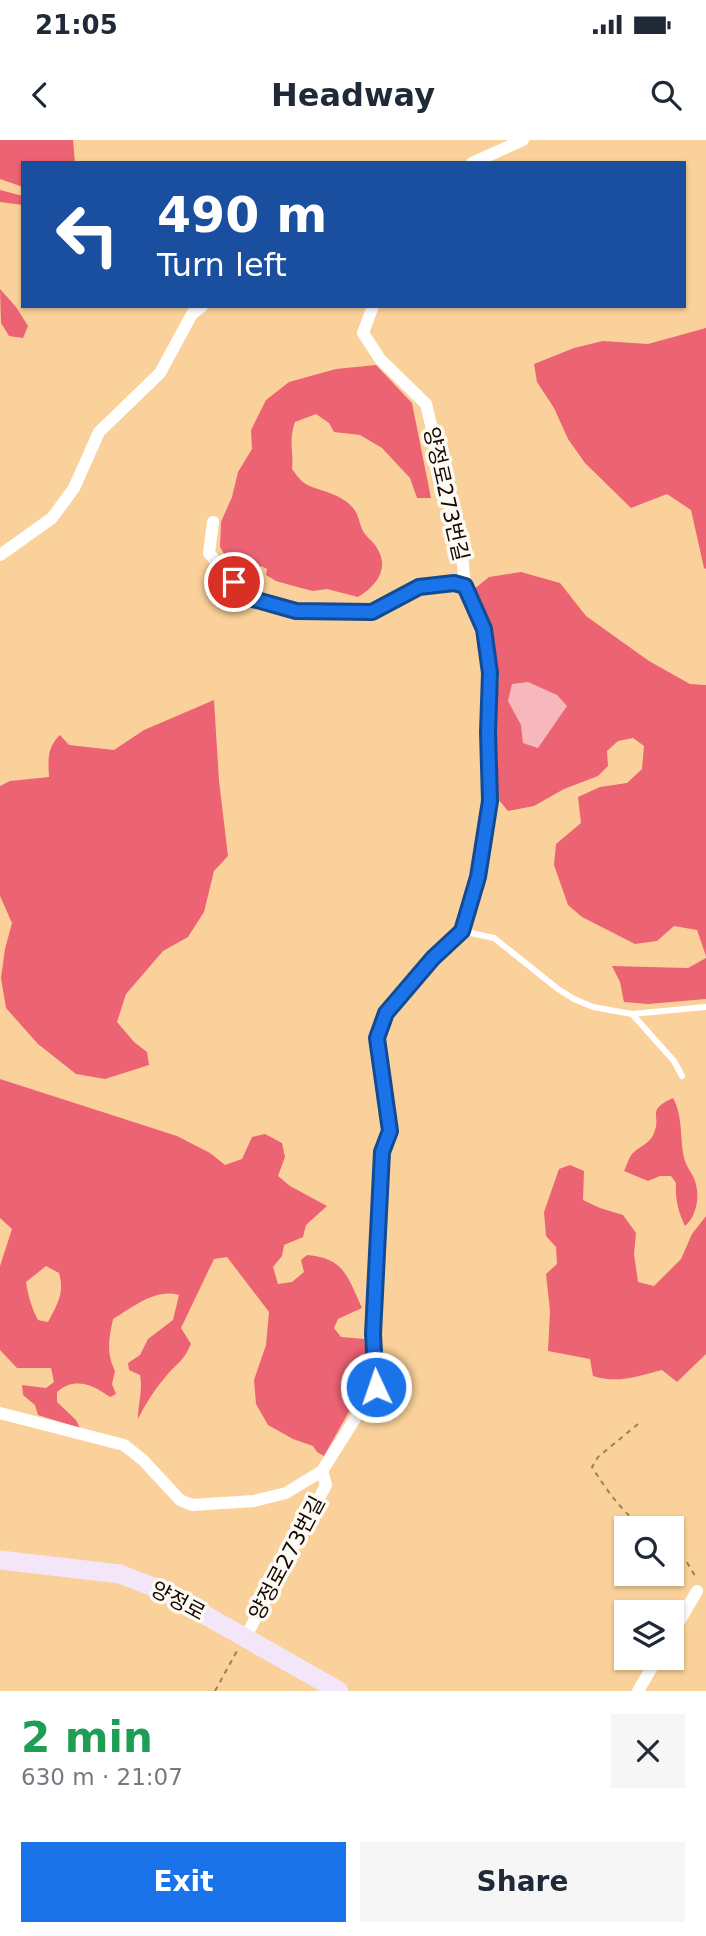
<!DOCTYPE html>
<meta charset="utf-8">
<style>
body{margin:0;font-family:"DejaVu Sans","Noto Sans KR",sans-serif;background:#f6f6f7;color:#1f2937;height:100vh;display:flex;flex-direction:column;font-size:26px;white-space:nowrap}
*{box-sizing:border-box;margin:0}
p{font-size:23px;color:#747a83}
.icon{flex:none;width:38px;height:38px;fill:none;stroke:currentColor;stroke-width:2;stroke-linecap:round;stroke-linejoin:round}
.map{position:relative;height:1551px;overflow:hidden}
.drawer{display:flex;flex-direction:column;background:#fff;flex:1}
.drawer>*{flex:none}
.guide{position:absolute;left:21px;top:21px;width:665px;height:147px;border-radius:0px;box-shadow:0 2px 5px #0004;background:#1a4fa0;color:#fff;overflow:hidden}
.fabs{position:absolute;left:614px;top:1376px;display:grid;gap:14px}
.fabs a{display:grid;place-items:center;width:70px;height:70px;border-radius:0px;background:#fff;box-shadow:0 2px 5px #0004;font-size:35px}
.pin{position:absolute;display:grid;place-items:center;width:60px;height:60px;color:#fff;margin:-30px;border:4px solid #fff;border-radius:50%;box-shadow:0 2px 7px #0007}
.me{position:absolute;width:77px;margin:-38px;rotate:357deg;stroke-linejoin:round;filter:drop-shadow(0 0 5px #0008)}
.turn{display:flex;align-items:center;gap:24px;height:147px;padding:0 21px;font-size:32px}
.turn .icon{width:91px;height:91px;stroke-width:2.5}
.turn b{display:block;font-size:49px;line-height:60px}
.round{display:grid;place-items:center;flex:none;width:74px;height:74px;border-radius:0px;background:#f6f6f7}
.overview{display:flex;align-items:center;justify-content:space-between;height:119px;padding:0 21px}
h1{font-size:42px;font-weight:800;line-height:52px;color:#1e9e55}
.primary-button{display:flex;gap:14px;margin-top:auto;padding:14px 21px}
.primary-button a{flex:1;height:80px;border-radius:0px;background:#1a73e8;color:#fff;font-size:28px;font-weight:800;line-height:80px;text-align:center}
.primary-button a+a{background:#f6f6f7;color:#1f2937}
.status{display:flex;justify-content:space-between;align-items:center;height:49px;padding:0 35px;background:#fff;direction:ltr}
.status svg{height:19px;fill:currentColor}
header{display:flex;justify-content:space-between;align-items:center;height:91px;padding:0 21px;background:#fff;font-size:32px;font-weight:800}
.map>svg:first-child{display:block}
.green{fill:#f6b8bc}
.forest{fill:#ec6374;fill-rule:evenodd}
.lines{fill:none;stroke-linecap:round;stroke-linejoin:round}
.path{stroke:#9c7f5b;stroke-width:2;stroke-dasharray:5 5;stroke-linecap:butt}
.service{stroke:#fff;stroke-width:6}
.minor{stroke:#fff;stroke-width:12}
.secondary{stroke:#f3e6f9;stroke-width:19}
.route-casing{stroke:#114b97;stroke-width:18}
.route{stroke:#1a73e8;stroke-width:12}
.labels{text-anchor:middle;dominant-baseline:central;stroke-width:7;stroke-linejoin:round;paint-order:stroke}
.street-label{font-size:21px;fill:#150800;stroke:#fdf9f3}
</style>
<div class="status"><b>21:05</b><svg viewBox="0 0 49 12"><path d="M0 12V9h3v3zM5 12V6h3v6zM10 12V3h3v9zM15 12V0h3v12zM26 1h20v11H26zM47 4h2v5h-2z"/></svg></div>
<header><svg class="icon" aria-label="back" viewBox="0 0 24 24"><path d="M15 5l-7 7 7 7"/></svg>Headway<svg class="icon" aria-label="search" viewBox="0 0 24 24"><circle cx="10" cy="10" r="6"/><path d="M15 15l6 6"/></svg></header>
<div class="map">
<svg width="706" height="1551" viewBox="0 0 706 1551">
<rect width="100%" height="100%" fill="#fad19a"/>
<path class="green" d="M528 542 557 555 567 566 539 608 523 603 521 585 508 561 512 544Z"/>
<path class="forest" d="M0 0H73L75 23H23V47L0 39Z
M0 50 23 56V65L0 62Z
M0 149 16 167 28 186 23 198 9 196 1 183Z
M706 188V429L704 428 691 370 667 354 631 368 585 323 568 299 554 268 537 242 534 224 574 208 603 201 648 204Z
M376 225 412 263 431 358H417L410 338 382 308 360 295 334 292 329 283 316 274 295 282C288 302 294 310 292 329 295 333 299 339 303 342 313 350 334 351 348 363 360 373 357 379 363 391 366 397 374 402 377 408 390 429 376 446 358 457L327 449 313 451 301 448 276 441 266 435 267 429 261 426 246 442 239 439 220 407 221 382 232 357 238 332 252 309 251 290 266 260 289 242 336 229Z
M521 432 560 443 586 476 649 521 690 544 706 545V816L697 790 674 786 657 801 635 804 582 777 568 765 554 725 556 704 581 683 578 657 600 647 627 643 642 629 644 606 633 598 618 601 607 611 608 626 598 636 564 649 534 666 508 671 498 659 494 598 499 535 488 482 473 450 489 437ZM528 542 557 555 567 566 538 608 523 603 521 585 508 561 512 544Z
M214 560 219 641 228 716 214 731 204 772 188 797 163 811 126 854 117 882 134 902 147 912 149 925 105 939 76 934 38 904 6 868 1 838 5 809 12 783 0 756V646L10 641 49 637C48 620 47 607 60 595L69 605 114 610 144 590Z
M706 818V859L648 864 624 862 620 842 612 826 688 828Z
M0 939 177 996 210 1013 225 1025 242 1019 252 997 265 994 282 1003 285 1017 278 1036 290 1046 327 1066 306 1085 303 1097 284 1105 282 1116 273 1127 278 1144 292 1142 304 1132 301 1120 307 1115C345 1118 348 1138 362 1168L338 1179 334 1188 341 1197 364 1199 369 1236 324 1316 317 1312 313 1306 293 1299 268 1285 256 1264 254 1240 266 1205 269 1172 227 1117 214 1119 181 1188 191 1204C182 1223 179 1221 167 1235 155 1249 146 1263 138 1279 138 1263 143 1250 140 1235L129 1230 128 1223 140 1215 148 1199 173 1180 179 1155C155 1148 132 1168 113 1179 109 1198 106 1213 115 1231L112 1244 116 1254 110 1257C94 1245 74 1236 57 1252V1262L76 1280 80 1288 38 1275 35 1265 23 1255 22 1245 46 1248 54 1242 51 1228H17L0 1210V1126L12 1089 0 1078ZM46 1126 59 1133C65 1153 57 1165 48 1182L38 1180C32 1169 28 1156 26 1142Z
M673 958C684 978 679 1000 685 1021 687 1028 693 1034 695 1041 700 1056 697 1076 685 1086 678 1071 675 1059 676 1043L671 1036H660L648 1041 624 1031C627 1025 629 1016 634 1012 641 1006 651 1002 654 993 662 975 645 971 673 958Z
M570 1025 584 1031 583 1060 600 1068 623 1075 636 1093 634 1114 638 1142 654 1146 681 1119 692 1094 706 1076V1214L677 1242 662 1230C639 1236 617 1244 593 1236L590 1219 548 1211 550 1171 546 1134 557 1124 556 1107 546 1096 544 1072 559 1029Z"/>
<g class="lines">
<path class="path" d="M638 1284 598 1317 592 1327C607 1351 621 1370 643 1388
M672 1409 686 1421 697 1439
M215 1551 237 1511"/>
<path class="service" d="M462 791 494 798 558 849 574 859 593 867 632 874 706 867
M632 874 674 921 682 936"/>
<path class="minor" d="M472 23 523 0
M213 382 209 413C217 422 238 452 247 457 267 468 355 478 375 471 408 459 424 435 465 446
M0 415 52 378 74 348 99 292 160 233 192 174 202 166
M0 1273 124 1305 143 1320 180 1360 192 1365 254 1361 286 1353 322 1331
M672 1494 697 1451
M245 1498 326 1345 322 1331 375 1247 373 1194 382 1012 390 991 377 898 385 873 433 818 462 791 478 737 490 661 488 592 490 533 484 489 465 446 462 415 426 264 380 219 363 193 373 166
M638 1551 658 1517"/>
<path class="secondary" d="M0 1420 120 1434 161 1450 339 1551"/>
</g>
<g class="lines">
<defs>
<path id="route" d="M234 442 246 457 296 471 372 472 419 447 454 443 465 446 484 489 490 533 488 592 490 661 478 737 462 791 433 818 386 873 377 898 390 991 382 1012 373 1194 376 1247"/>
</defs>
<use href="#route" class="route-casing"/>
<use href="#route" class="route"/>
</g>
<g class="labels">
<g class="street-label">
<text transform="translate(446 354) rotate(77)">양정로273번길</text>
<text transform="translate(287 1418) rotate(-62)">양정로273번길</text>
<text transform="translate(178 1461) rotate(28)">양정로</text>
</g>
</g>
</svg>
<div class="fabs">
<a><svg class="icon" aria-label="search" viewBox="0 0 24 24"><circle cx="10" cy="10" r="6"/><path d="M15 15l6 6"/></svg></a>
<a><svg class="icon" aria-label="layers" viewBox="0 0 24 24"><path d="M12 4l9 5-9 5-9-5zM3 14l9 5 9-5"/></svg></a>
</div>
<div class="pin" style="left:234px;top:442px;background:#d93025"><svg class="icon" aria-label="arrive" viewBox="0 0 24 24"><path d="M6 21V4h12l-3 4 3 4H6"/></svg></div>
<svg class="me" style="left:376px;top:1247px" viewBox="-20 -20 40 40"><circle r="17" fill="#1a73e8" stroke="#fff" stroke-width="3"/><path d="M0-11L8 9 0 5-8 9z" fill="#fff"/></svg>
<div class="guide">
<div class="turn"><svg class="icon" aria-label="left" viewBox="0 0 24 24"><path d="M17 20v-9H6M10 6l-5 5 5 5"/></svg><div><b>490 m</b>Turn left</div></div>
</div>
</div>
<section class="drawer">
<div class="overview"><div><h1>2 min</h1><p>630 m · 21:07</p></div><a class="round"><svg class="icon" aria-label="close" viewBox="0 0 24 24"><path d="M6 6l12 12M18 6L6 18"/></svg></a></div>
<div class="primary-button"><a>Exit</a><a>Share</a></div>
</section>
